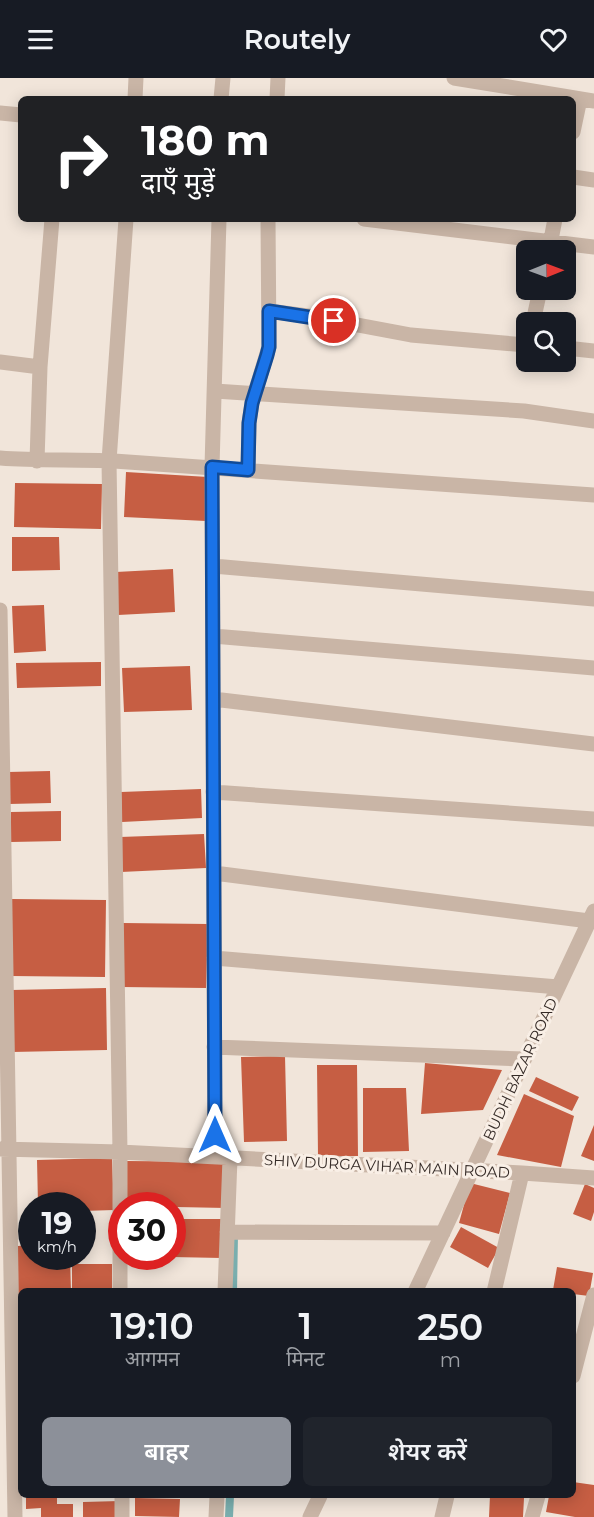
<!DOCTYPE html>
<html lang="hi">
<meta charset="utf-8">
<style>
body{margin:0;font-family:Montserrat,"Noto Sans Devanagari",sans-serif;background:#20242c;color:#f1f3f6;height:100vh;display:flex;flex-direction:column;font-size:22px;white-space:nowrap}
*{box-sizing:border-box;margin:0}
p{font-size:20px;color:#9ea1a6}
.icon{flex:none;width:33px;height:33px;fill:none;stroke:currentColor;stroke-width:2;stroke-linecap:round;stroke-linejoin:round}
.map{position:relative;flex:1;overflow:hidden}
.sheet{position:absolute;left:18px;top:1210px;width:558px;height:210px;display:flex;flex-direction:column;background:#171b24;border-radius:9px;box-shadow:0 3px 15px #0003}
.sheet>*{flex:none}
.guide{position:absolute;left:18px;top:18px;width:558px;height:126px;border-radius:9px;box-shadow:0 3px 15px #0003;background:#202124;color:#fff;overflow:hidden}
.needle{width:39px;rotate:89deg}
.tools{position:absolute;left:516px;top:162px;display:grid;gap:12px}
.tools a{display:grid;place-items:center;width:60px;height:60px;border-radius:9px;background:#171b24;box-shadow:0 3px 15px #0003;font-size:30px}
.speed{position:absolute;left:18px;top:1114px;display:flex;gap:12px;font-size:30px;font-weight:700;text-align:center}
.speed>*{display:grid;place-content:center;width:78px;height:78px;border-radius:50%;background:#171b24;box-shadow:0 3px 15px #0003;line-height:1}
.speed small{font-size:15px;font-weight:400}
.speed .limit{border:9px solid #d22;background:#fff;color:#111}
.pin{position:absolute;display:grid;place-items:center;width:51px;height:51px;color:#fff;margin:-26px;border:3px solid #fff;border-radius:50%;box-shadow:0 2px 6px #0007}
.me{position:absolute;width:66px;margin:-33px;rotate:0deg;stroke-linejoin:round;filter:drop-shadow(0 0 4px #0008)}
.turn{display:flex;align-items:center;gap:21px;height:126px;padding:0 24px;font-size:27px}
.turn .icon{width:78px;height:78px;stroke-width:2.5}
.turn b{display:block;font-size:42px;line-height:51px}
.eta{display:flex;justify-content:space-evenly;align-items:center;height:102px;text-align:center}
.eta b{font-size:36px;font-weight:600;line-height:42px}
.primary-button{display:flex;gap:12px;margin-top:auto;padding:12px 24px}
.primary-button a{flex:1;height:69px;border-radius:9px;background:#8c9099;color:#fff;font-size:24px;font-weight:600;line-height:69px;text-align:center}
.primary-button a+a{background:#20242c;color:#f1f3f6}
header{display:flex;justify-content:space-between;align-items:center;height:78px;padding:0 24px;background:#171b24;font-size:27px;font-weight:600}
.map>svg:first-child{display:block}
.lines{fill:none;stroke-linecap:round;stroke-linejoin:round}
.stream{stroke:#79aeae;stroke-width:8}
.building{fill:#c65e43}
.minor{stroke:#c9b5a6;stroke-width:15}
.route-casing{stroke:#114b97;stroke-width:15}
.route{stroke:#1a73e8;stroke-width:10}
.labels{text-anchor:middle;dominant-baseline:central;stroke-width:6;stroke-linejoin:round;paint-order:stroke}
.street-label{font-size:15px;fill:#352b27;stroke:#f9efe6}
</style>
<header><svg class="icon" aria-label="menu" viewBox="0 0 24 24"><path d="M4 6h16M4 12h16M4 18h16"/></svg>Routely<svg class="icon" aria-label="heart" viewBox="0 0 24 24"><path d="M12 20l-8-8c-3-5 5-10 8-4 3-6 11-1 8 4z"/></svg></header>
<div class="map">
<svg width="594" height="1439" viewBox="0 0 594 1439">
<rect width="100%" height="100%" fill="#f1e5da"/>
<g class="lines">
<path class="stream" d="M233 1214 234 1157
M229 1439 230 1418"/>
</g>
<path class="building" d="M126 394 208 399 206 443 124 439Z
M15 405 102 406 101 451 14 449Z
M12 459H59L60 492 12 493Z
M173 491 175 534 118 537 116 494Z
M44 527 46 573 14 575 12 528Z
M101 584V608L17 610 16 585Z
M190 588 192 632 124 634 122 590Z
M50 693 51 725 9 726 8 694Z
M201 711 202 740 122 744 121 714Z
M61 733V763L11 764V734Z
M204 756 206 790 121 794 120 759Z
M12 821 106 822 105 899 11 898Z
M123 845 208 846 206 910 121 909Z
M106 910 107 972 12 974 11 912Z
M285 978 287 1063 244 1064 241 979Z
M425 985 502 992 483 1032 421 1036Z
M317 987H357L358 1078H318Z
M536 999 579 1019 572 1033 529 1013Z
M363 1010H406L409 1073 363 1074Z
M524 1016 574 1038 561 1089 497 1077Z
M594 1047V1083L581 1078Z
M112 1080 114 1132 82 1133V1128H57V1125L38 1126 37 1082Z
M127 1083 226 1084V1130L127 1128Z
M470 1105 510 1115 499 1156 459 1145Z
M585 1106 594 1110V1134L591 1143 573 1136Z
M172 1141H222V1180L172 1179Z
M461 1149 499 1170 488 1190 450 1169Z
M32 1167V1179H70L71 1214H21V1223H18V1168Z
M72 1186H112V1214H72Z
M557 1189 593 1195 589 1218 573 1216V1214L553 1212Z
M573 1404 594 1407V1439H575L546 1434 549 1418H573Z
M26 1418H57V1426H73V1439H41V1430L26 1431Z
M490 1418 524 1420 523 1439H489Z
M135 1420 180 1421 179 1439 135 1438Z
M120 1423V1439H83V1424Z"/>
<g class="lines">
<path class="minor" d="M454 0 594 23
M135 21 136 0
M221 21 223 0
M277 21 278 0
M0 35 21 37
M573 54 580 21
M573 99 594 102
M364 141 594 169
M549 172 555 141
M269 233 315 239 411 257 526 267
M533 244 540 212
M566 270 594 273
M0 284 40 289
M215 313 524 333 594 343
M0 380C38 383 76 381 114 383 274 393 434 405 594 417
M37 383 40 289 52 141
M248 392 249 345 252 325 269 269 268 141
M213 488 594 521
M0 532 15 1439
M213 558 594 590
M213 621 594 666
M213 714 594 741
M214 795 589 843
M214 880 558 909
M214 969 524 981
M0 1071 120 1074 522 1095 594 1100
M215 1079 212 389 219 141
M227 1154 443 1155
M120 1214V1074L109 383 126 141
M225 1214 230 1080
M415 1214 594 833
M494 1214 522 1095
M573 1298 594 1217
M122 1418V1439
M216 1439 217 1418
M310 1439 320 1418
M442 1439 447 1418
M532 1439 538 1418"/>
</g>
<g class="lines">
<defs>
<path id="route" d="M215 1057 212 389 248 392 249 345 252 325 267 277 269 269V233L334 243"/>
</defs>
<use href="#route" class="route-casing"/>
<use href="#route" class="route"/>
</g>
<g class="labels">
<g class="street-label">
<text transform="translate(520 991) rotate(-65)">BUDH BAZAR ROAD</text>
<text transform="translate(387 1088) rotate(3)">SHIV DURGA VIHAR MAIN ROAD</text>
</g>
</g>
</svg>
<div class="tools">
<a><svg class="needle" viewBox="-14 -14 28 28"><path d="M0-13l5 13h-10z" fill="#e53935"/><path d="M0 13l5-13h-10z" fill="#9ea1a6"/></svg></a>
<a><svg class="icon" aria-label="search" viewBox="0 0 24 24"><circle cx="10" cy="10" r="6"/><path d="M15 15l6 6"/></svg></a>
</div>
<div class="speed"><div>19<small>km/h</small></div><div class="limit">30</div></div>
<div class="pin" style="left:334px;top:243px;background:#d93025"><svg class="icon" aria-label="arrive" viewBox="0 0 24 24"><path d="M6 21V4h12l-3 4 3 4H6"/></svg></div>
<svg class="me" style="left:215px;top:1057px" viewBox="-20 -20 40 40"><path d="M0-17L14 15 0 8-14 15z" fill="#1a73e8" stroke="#fff" stroke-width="4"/></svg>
<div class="guide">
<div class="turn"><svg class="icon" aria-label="right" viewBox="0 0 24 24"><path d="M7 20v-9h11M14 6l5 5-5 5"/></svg><div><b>180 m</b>दाएँ मुड़ें</div></div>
</div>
<section class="sheet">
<div class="eta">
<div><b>19:10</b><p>आगमन</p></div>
<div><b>1</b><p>मिनट</p></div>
<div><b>250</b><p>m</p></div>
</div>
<div class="primary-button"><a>बाहर</a><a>शेयर करें</a></div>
</section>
</div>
